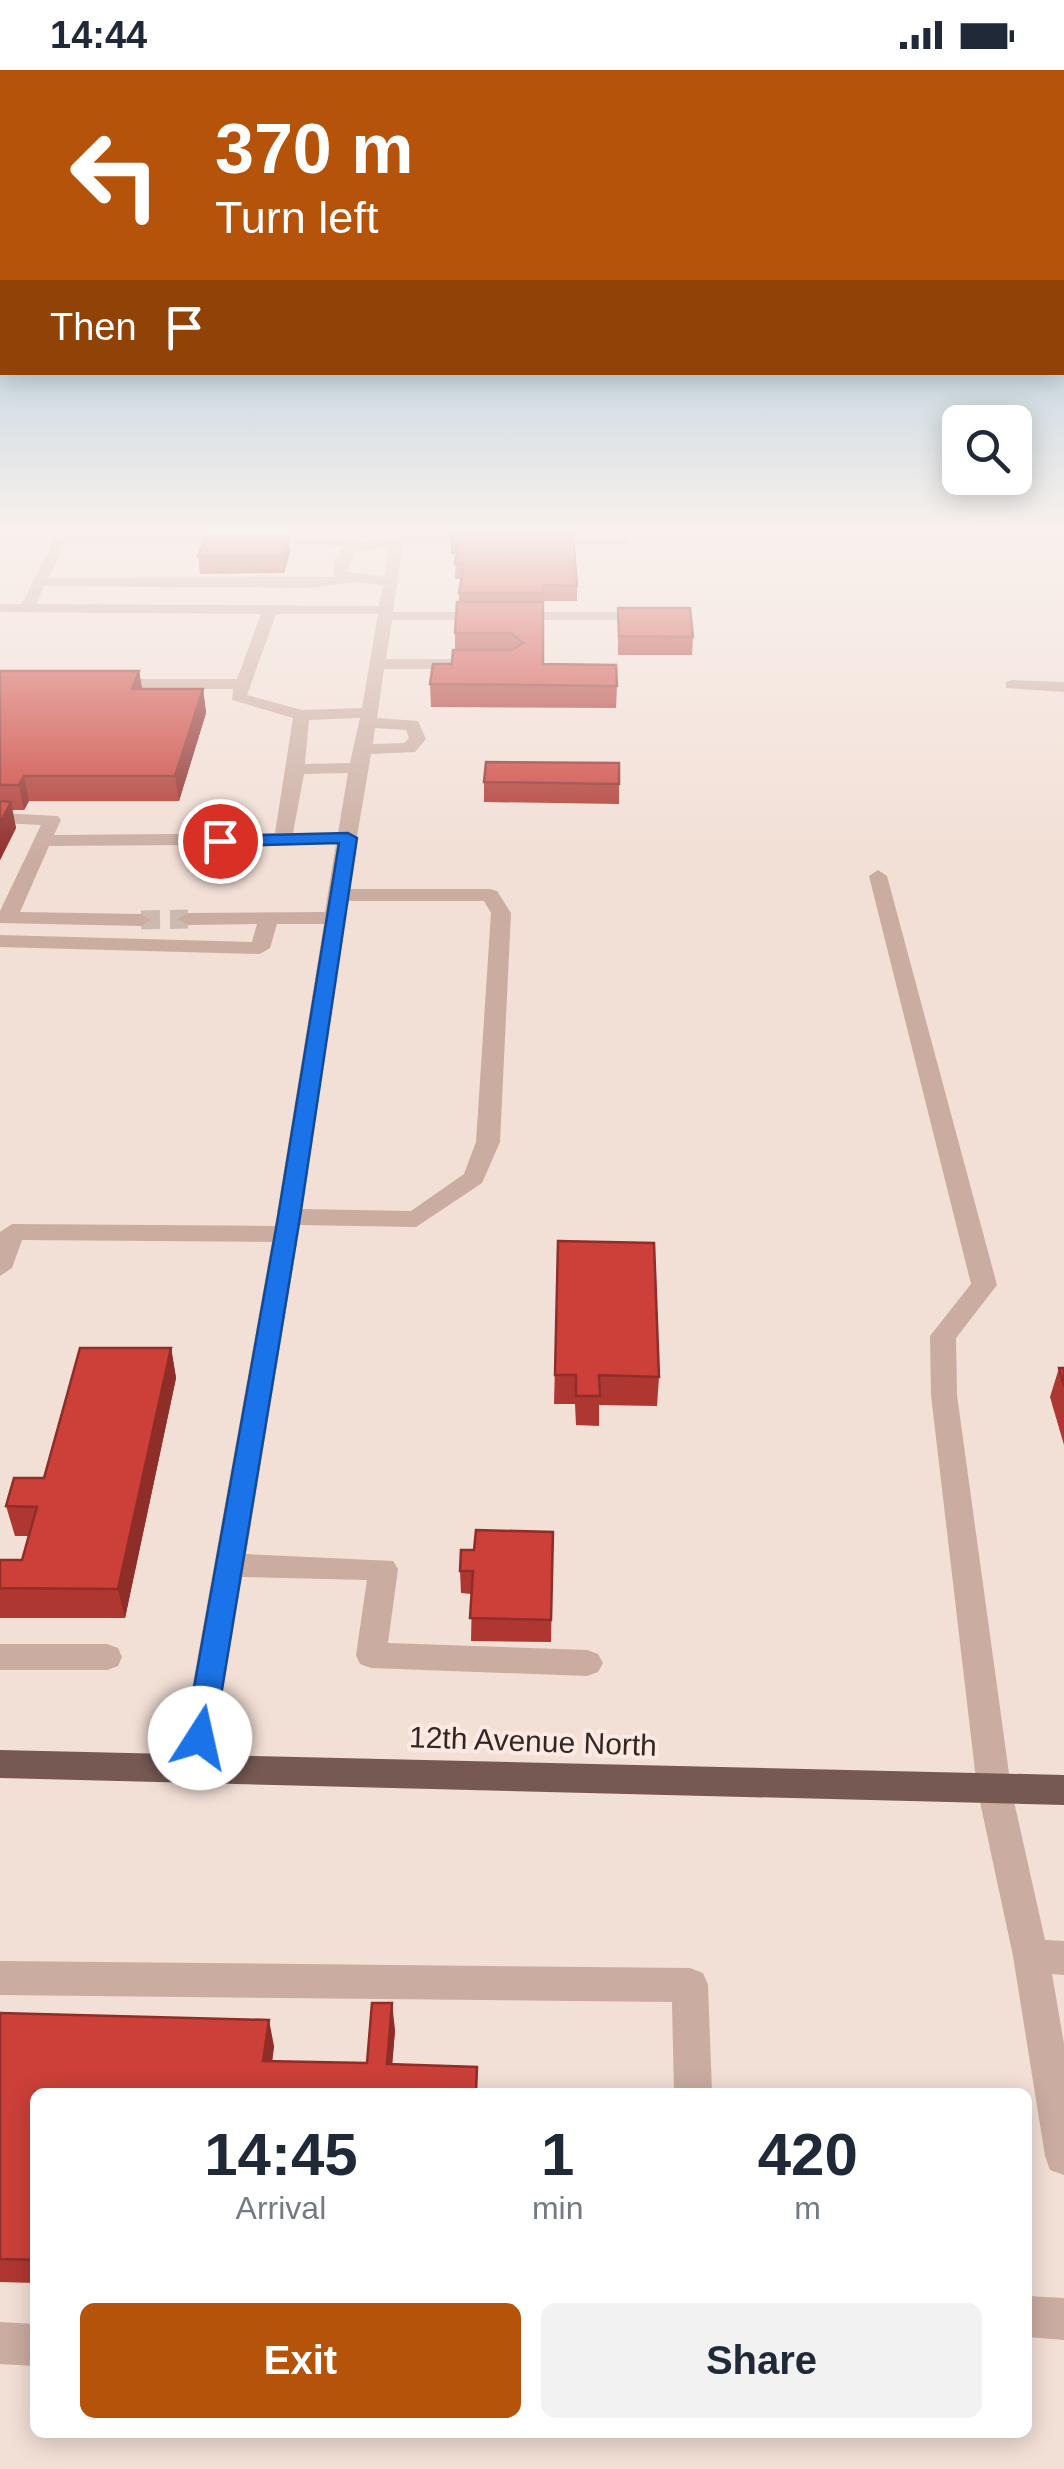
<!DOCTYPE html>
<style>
body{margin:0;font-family:Arial,sans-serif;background:#f2f2f3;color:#1f2937;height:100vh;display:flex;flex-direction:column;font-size:38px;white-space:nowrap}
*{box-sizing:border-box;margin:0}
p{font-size:32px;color:#747a83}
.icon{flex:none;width:55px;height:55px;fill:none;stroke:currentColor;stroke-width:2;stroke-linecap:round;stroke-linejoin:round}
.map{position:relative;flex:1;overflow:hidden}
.side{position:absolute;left:30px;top:2018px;width:1002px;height:350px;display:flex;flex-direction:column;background:#fff;border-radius:15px;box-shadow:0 5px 25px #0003}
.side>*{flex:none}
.banner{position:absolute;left:0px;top:0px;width:1065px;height:305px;box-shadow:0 5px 25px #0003;background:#b45309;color:#fff;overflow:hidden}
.tools{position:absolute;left:942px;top:335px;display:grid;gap:20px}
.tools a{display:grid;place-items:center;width:90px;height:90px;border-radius:15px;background:#fff;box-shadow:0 5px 25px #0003;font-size:50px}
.pin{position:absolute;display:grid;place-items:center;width:85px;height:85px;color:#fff;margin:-42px;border:5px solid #fff;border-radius:50%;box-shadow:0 2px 10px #0007}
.me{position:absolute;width:110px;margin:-55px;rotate:10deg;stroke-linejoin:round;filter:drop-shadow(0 0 8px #0008)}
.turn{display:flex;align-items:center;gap:35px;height:210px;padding:0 50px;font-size:45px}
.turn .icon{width:130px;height:130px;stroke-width:2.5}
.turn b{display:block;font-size:70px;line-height:85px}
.then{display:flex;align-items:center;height:95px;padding:0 50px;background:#0003;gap:20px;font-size:38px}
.eta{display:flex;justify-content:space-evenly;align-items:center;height:170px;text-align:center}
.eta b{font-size:60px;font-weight:800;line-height:70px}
.action{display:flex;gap:20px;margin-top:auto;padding:20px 50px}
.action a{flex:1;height:115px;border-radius:15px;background:#b45309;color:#fff;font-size:40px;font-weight:800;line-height:115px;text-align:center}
.action a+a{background:#f2f2f3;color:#1f2937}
.status{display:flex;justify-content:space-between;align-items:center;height:70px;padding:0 50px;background:#fff;direction:ltr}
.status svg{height:28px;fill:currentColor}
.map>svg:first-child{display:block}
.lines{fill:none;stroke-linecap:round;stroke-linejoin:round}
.minor-tunnel{stroke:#ccbab2;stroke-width:19;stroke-dasharray:19 10;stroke-linecap:butt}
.minor{fill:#caaca1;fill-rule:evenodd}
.major{fill:#775954;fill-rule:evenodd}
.wall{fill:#af3731}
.shaded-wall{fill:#8f2d28}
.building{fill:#cc4039;stroke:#8f2d28;stroke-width:2.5}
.route{fill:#1a73e8;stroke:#114b97;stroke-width:2.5}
.labels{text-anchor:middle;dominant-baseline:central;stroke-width:8;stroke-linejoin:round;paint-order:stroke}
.near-street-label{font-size:30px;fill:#342624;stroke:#faeae2}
</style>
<div class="status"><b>14:44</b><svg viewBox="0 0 49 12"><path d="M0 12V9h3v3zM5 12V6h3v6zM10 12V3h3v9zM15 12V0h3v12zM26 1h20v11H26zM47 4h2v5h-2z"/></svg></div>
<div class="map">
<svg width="1064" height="2399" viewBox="0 0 1064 2399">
<rect width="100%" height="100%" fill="#f2dfd6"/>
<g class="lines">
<path class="minor-tunnel" d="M141 850 188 849"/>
<path class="minor" d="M392 458H406L405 465 483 466 490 470 483 474 403 473 393 542H649L656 546 649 550H392L386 589H466L474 594 466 599H384L377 648 418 651 426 669 415 682 371 684 348 819H490L497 821 511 843 500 1072 482 1113 416 1157 300 1155 246 1484 393 1491 398 1499 388 1573 587 1580 598 1584 603 1593 598 1602 587 1606 371 1598 360 1594 356 1585 367 1510 242 1507 210 1697 206 1707 194 1711 182 1707 178 1697 272 1172 22 1170 12 1198 0 1206V1162L12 1154 275 1156 324 854H277L270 878 260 884 0 877V865L252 872 257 854 188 855 178 849 188 843 325 842 336 774 49 776 20 842 141 844 151 850 141 856 0 853V841L41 755 0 753V743L58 746 61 750 54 765 275 763 293 648 232 630 233 619H110L102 614 110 609H237L261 544 0 542V534H22L54 469 61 465 318 466 365 472 390 469ZM66 473 318 474 343 477 334 490V507L48 508ZM389 477 384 506 347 502 354 482ZM357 512 383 515 379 536 36 534 44 516 306 518ZM276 544H378L362 638 302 640 247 625ZM360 648 350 693 305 694 309 650ZM375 658 406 660 409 668 404 673 373 674ZM348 703 338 763H293L304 704ZM347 831H484L491 843 476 1072 464 1104 411 1141 302 1139Z
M543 466 624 467 631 471 624 475 538 473V467Z
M1012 610 1064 612V622L1006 618V612Z
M878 800 887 806 997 1215 956 1268 957 1325 1011 1718 1045 1870 1064 1871V1905L1052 1904 1064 1974V2105L1050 2100 1045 2086 1013 1886 977 1718 931 1325 930 1266 971 1214 869 806Z
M0 1574H107L118 1578 122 1587 118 1596 107 1600H0Z
M0 1891 690 1898 703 1903 708 1915 712 2022H674L672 1932 0 1925Z
M1028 2226 1064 2228V2270L1028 2267Z
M0 2252 35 2254V2296L0 2294Z"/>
<path class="major" d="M0 1680 1064 1705V1735L0 1708Z"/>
</g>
<path class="wall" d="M450 458H572V463L451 462Z
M451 463 577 516V531H543V594L617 616 616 638 431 637 430 614 452 594 455 580V563L461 509H455L456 484H451Z
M288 466 290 483 284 503 200 504 198 486Z
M618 538 693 567 692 585H618Z
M0 601H139L142 619H203L206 643 179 731H29L24 740H12L16 758 0 790Z
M484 712 619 714V734L484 732Z
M558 1171 659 1307 657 1336 599 1335V1356L576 1355 575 1334H554Z
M171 1278 176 1308 125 1548H0V1490H22L29 1466H15L6 1436 44 1408Z
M1059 1298H1064V1375L1050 1327Z
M553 1462 551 1572 471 1571 472 1524 461 1523 460 1501 474 1480Z
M0 1943 274 1976 272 1991 367 1993 395 1960 392 1995 35 2022V2213L0 2212Z"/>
<path class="shaded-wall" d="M288 466 290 483 284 503 282 486Z
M139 601 143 624 132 619Z
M203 619 206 643 179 731 175 706Z
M24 706 29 731 24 740 19 715Z
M11 732 16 758 0 790V753Z
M171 1278 176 1308 125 1548 118 1519Z
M392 1933 395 1960 390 2021 387 1994Z
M269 1950 274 1976 269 2017 263 1991Z"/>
<path class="building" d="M451 463 573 464 577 516 543 515V523H459L464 494H455L458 469H450Z
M206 466H288L282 486H198Z
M457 532H543V594L616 595 617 616 430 614 433 594H452L453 580H512L523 573 512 563H455Z
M618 538H690L693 567 619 566Z
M0 601H139L132 619H203L175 706H24L19 715H0Z
M486 692 619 693V714L484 712Z
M0 731 11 732 0 753Z
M558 1171 654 1173 659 1307 599 1305 600 1326H576V1305H555Z
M80 1278H171L118 1519 0 1518V1490H22L37 1437 6 1436 14 1408H44Z
M1059 1298H1064V1316Z
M476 1460 553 1462 551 1550 470 1548 473 1501H460L461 1480H474Z
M372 1933H392L387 1994 477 1997 476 2022H35V2190L0 2189V1943L269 1950 263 1991 367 1993Z"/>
<linearGradient id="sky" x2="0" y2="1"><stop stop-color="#79b2ce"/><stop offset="0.58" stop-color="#f9f1ed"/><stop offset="1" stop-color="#f9f1ed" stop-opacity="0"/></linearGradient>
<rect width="1064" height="794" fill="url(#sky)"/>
<path class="route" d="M348 763 357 768 300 1147 214 1668 210 1677 200 1681 189 1677 185 1668 278 1147 339 773 220 776 211 771 220 766Z"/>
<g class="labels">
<g class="near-street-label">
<text transform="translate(533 1671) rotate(2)">12th Avenue North</text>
</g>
</g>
</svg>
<div class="tools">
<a><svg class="icon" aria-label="search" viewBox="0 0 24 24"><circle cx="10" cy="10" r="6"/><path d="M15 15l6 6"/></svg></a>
</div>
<div class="pin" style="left:220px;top:771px;background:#d93025"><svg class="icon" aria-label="arrive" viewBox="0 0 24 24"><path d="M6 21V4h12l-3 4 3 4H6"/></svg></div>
<svg class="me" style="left:200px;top:1668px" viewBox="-20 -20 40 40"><circle r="19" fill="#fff"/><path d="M0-13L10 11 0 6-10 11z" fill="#1a73e8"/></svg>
<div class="banner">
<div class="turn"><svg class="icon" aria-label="left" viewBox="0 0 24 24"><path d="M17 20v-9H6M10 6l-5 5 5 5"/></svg><div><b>370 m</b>Turn left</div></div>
<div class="then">Then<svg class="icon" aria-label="arrive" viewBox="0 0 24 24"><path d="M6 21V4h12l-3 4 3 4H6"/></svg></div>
</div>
<section class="side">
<div class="eta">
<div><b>14:45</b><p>Arrival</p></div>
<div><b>1</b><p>min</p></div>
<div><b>420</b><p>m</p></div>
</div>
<div class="action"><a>Exit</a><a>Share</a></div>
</section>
</div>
